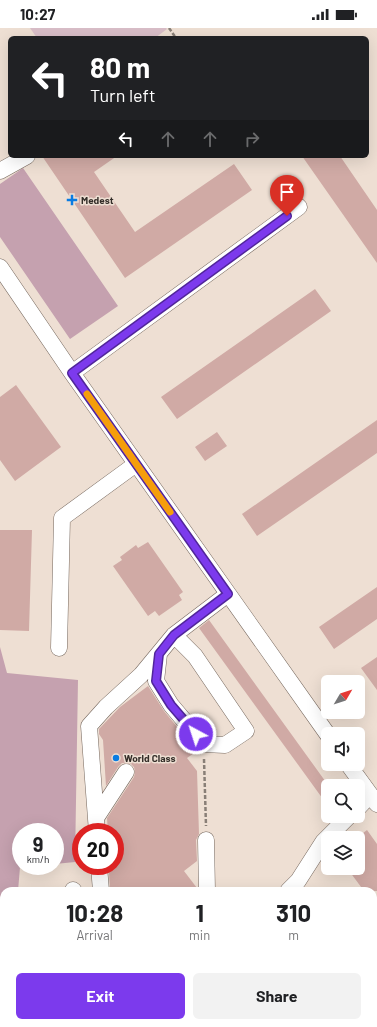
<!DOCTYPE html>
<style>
body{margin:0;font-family:Barlow,sans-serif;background:#f2f2f2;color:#202124;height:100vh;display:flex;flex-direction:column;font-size:15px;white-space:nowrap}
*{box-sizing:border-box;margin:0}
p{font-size:13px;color:#757577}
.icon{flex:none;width:22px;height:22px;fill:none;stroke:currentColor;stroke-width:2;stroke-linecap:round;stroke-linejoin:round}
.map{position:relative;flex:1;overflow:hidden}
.sheet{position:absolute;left:0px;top:859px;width:377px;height:140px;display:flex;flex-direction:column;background:#fff;border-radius:12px 12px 0 0;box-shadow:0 4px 16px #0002}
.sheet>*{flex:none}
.hud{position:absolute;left:8px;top:8px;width:361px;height:122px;border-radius:6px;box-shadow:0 4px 16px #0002;background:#202124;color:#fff;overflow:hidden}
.needle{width:26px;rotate:51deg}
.controls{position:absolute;left:321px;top:647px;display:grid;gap:8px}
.controls a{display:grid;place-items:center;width:44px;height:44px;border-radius:6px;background:#fff;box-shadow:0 4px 16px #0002;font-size:20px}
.speed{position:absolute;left:12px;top:795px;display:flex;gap:8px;font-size:20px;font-weight:700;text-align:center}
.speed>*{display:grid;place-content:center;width:52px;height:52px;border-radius:50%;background:#fff;box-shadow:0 4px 16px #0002;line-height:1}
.speed small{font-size:10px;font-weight:400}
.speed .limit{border:6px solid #d22;background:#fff;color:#111}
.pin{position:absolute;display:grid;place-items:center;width:34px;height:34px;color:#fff;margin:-41px -17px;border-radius:50% 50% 50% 0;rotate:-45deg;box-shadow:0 0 4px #0007}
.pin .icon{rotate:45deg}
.me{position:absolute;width:44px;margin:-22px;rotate:320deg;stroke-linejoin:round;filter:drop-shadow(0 0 3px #0008)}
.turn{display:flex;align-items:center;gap:14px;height:84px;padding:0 16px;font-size:18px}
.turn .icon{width:52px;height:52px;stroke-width:2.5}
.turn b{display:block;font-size:28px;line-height:34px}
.lanes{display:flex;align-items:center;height:38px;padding:0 16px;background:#0003;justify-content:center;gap:20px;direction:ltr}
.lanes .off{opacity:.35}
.eta{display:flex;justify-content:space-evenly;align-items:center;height:68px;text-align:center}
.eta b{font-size:24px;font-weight:700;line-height:28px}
.cta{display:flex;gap:8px;margin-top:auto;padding:8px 16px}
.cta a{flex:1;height:46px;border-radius:6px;background:#7c3aed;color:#fff;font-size:16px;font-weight:700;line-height:46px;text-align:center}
.cta a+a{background:#f2f2f2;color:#202124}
.status{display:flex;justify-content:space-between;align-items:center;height:28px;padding:0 20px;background:#fff;direction:ltr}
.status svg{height:11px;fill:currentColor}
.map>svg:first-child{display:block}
.green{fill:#d9bec8}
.forest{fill:#c5a1af}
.building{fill:#d0aaa5}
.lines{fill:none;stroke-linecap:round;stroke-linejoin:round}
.minor-casing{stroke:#76685e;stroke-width:17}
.major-casing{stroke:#fff;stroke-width:22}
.path{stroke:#897f77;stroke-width:2.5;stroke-dasharray:4 2;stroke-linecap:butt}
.minor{stroke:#fff;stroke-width:16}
.major{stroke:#efdea5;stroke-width:21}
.route-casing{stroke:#51269a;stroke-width:10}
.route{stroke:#7c3aed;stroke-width:7}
.slow{stroke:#f59e0b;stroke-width:7}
.poi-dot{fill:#097be2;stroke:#eedfd3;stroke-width:1.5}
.labels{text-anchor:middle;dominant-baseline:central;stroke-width:3;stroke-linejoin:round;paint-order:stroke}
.poi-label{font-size:10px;font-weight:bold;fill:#342e29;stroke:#eedfd3;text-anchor:start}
</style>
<div class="status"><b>10:27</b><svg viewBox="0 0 49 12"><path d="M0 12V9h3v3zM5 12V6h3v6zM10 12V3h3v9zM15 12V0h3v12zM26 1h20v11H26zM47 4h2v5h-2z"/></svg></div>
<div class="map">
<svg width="377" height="999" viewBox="0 0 377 999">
<rect width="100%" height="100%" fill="#eedfd3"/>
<path class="green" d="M30 0H166L167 1 155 10H37Z"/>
<path class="forest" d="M23 140 118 278 70 311 0 209V156Z
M0 619 7 645 78 652 75 834 55 836V804H21V838H34L20 839 18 863H4V919L0 918Z"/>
<path class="building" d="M42 128H117L94 144 135 204 234 136 252 162 125 250Z
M302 128H340L377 182V235Z
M315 261 331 283 177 391 161 369Z
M16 357 61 419 15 453 0 432V369Z
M377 392V425L257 508 242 486Z
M217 404 227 418 205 433 195 419Z
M0 502H32L29 603 0 602Z
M148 514 183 564 179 567 182 572 159 588 155 583 148 588 113 538 122 532 120 529 136 517 138 520Z
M377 559V591L334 621 319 599Z
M209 592 328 757V778L199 600Z
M377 629V662L361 640Z
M148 658 164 683 197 723 187 730 197 743 199 806 196 812 197 833 184 843 197 860 198 863 110 862 109 844 110 838H115V804H108L107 790 134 749 135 744 134 739 131 736 122 735 118 739 106 758 103 712 99 706V701L120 679Z
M367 802 377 816V863H364L347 840H358V809Z"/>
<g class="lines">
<defs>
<path id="minor" d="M0 143 27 128
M0 239 72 345 328 707
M72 345 299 179
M59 620 62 490 136 436
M159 626 156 653 171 677 204 716 225 717 246 703 195 628 174 607
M348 736 377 776
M358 780 370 767
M96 790 126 744
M97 804 89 698 106 679 141 647 174 607 228 566
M206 812 207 863
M99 838 101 863
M73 862 74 863
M288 863 298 853 323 814 349 788
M29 995 30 999
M73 999 74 995"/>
<path id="major" d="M373 953 377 950
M305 999 311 995"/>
</defs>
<use href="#minor" class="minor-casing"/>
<use href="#major" class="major-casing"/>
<path class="path" d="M169 0 176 10
M204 731 206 798"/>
<use href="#minor" class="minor"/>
<use href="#major" class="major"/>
</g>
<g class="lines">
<defs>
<path id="route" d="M196 706 171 677 156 653 159 626 174 607 228 566 72 345 287 188"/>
</defs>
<use href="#route" class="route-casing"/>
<use href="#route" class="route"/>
<path class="slow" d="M87 366 170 484"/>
</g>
<g class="poi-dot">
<path d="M70 166h4v4h4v4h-4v4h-4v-4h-4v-4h4z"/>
<circle cx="116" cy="730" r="4"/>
</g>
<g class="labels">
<g class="poi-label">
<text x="81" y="172">Medest</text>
<text x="124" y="730">World Class</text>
</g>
</g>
</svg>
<div class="controls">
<a><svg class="needle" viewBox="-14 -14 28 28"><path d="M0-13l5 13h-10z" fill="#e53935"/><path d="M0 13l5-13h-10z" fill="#757577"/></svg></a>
<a><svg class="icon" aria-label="sound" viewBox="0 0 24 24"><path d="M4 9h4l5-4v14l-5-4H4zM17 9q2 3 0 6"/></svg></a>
<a><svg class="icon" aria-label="search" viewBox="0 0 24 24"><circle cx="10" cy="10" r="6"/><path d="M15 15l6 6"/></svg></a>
<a><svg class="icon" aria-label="layers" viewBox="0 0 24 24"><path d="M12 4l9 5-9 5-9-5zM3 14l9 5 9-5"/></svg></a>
</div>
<div class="speed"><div>9<small>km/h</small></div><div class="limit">20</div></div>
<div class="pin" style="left:287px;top:188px;background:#d93025"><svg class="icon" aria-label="arrive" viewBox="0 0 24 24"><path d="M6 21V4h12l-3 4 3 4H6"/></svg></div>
<svg class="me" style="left:196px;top:706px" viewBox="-20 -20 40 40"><circle r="17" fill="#7c3aed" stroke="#fff" stroke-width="3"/><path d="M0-11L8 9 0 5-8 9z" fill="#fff"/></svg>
<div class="hud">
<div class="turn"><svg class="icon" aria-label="left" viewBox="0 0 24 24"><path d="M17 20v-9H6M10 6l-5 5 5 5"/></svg><div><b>80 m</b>Turn left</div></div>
<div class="lanes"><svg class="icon" aria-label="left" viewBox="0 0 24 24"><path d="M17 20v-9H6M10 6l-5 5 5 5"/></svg><svg class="icon off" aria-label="ahead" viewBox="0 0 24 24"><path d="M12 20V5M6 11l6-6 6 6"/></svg><svg class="icon off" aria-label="ahead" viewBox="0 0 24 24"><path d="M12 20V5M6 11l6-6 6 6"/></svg><svg class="icon off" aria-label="right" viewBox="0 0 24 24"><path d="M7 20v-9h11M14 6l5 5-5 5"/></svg></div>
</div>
<section class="sheet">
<div class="eta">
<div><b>10:28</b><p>Arrival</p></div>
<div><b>1</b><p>min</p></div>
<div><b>310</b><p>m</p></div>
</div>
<div class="cta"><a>Exit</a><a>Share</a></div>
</section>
</div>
